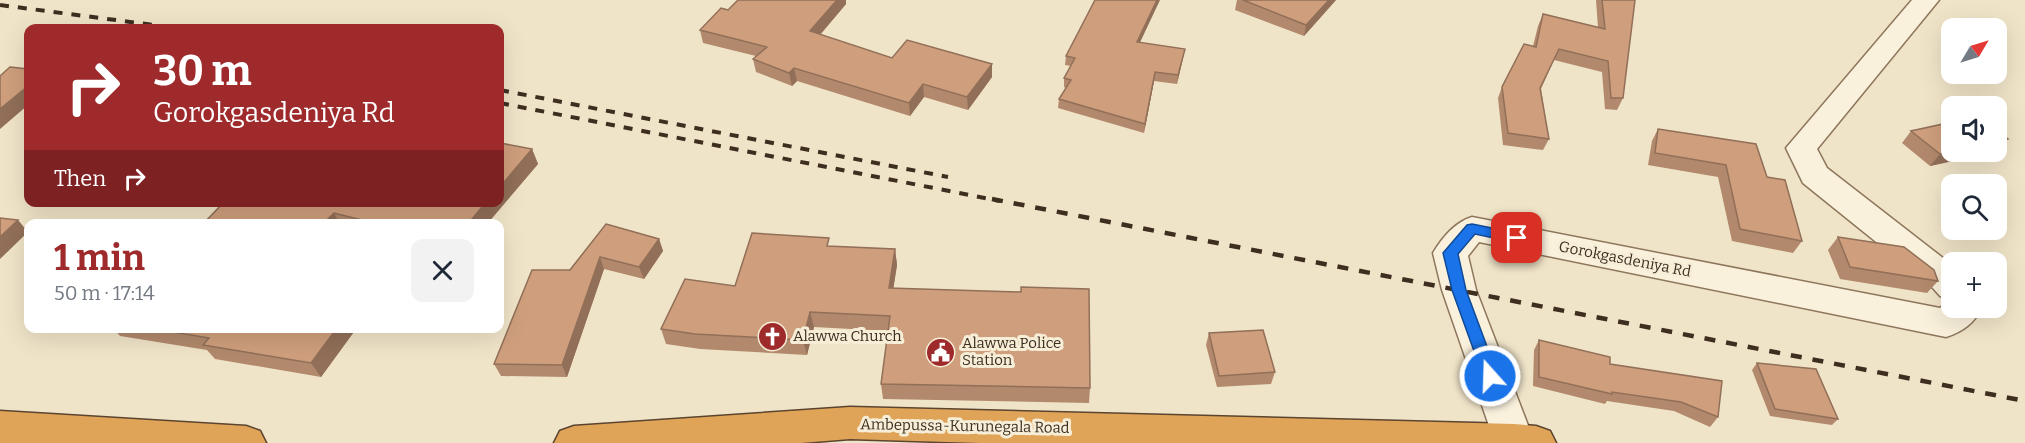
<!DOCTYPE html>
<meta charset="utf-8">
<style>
body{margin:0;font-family:Bitter,serif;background:#f2f2f3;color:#1f2937;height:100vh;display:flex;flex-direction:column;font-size:22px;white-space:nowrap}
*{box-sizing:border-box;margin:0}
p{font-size:20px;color:#747a83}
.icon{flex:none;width:33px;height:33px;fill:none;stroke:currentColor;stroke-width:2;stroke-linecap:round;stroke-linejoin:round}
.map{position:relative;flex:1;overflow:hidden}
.side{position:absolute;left:24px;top:219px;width:480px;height:114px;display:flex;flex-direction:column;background:#fff;border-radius:12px;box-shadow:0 6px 24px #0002}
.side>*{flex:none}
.top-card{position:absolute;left:24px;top:24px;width:480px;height:183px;border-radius:12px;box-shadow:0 6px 24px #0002;background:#9e2a2b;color:#fff;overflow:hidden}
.needle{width:39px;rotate:52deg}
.tools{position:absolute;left:1941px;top:18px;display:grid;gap:12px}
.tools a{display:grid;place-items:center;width:66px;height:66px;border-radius:12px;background:#fff;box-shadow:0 6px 24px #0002;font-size:30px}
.pin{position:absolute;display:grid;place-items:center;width:51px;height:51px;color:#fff;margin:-26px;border-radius:12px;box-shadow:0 3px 9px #0006}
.me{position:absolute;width:66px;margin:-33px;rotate:340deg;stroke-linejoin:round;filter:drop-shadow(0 0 4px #0008)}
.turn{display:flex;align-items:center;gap:21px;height:126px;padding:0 30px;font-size:27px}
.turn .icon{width:78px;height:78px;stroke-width:2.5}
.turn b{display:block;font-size:42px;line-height:51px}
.then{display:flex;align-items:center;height:57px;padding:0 30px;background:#0003;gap:12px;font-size:22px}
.round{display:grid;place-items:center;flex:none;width:63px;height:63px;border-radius:12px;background:#f2f2f3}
.overview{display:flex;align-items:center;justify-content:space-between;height:102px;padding:0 30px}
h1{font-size:36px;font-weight:700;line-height:45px;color:#9e2a2b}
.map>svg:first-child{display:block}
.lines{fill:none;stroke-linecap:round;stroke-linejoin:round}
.minor-casing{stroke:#8d765c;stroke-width:3}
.highway-casing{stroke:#5b4430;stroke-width:3}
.minor{fill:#faf1dc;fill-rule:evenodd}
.highway{fill:#e0a458;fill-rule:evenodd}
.rail-far1{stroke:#3d2e20;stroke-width:4;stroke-dasharray:9 9;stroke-linecap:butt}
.rail{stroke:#3d2e20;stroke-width:4.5;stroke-dasharray:11 11;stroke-linecap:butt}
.wall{fill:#b2896c}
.shaded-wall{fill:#916f58}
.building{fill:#cf9f7d;stroke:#916f58;stroke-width:1.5}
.route{fill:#1a73e8;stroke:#114b97;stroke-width:1.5}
.labels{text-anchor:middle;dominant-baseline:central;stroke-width:6;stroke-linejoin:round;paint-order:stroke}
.street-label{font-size:15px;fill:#3d2e20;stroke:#f7eed8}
.poi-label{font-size:15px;fill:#3d2e20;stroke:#f7eed8;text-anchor:start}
</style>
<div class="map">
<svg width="2025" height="443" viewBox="0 0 2025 443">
<rect width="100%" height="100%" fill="#f0e4c8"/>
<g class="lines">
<defs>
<path id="minor" d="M1912 0H1939L1817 149 1827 168 1952 265V308H1981C1975 323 1962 332 1946 337L1479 242 1468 256 1476 290 1534 441 1533 443H1495L1442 290 1433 253C1442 238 1455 222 1472 217L1940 308 1950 300 1940 296 1932 287 1803 183 1786 148Z"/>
<path id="highway" d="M850 407 1514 424 1536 426 1550 431 1556 443H980L850 439 801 443H554L560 431 574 426Z
M0 411 246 426 260 431 266 443H0Z"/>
</defs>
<use href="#minor" class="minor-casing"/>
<use href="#highway" class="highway-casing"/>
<use href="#minor" class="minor"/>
<use href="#highway" class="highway"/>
<path class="rail-far1" d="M0 5 177 28
M500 90 948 177
M500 103 1000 201"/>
<path class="rail" d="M992 199 2025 401"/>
</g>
<path class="wall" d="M738 0H846V4L820 35 892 58 992 64V77L968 110 924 97 910 116 797 81 792 86 756 72 753 59 756 56 703 43 700 30 728 10Z
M1237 0H1336L1304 36 1235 10Z
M1596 0H1635L1623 98 1617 110 1605 109 1602 72 1554 60 1541 89 1549 139 1543 150 1503 145 1498 98 1502 87 1533 46 1538 26 1543 14 1598 28Z
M1140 42 1183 58 1177 84 1154 81 1144 133 1058 108 1059 99 1066 88 1064 87V78L1071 66 1065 65 1066 56Z
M1658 129 1767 177 1802 241 1793 253 1732 241 1718 177 1648 165 1652 141Z
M1911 131 2008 139 1998 151 1930 166 1902 143Z
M532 149 538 164 487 224H203Z
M606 224 659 239 663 251 644 279 604 269 567 377 501 376 494 364Z
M1838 237 1938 281 1927 293 1840 279 1828 250Z
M830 246 895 249 897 265 893 289 1090 388 1089 403 883 399 881 384 888 331 814 327 807 355 700 349 666 344 661 329 735 286Z
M113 328H355L356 329 321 377 215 359 207 350 120 336Z
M1209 333 1275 372 1271 384 1217 387 1206 345Z
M1539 340 1610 364 1718 417 1710 427 1674 411 1607 401 1605 404 1533 386 1534 350Z
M1757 363 1838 419 1832 425 1770 416 1752 370Z"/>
<path class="shaded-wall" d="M837 0H846V4L812 44 810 31Z
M1157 0H1160L1136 51 1137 42Z
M1329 0H1336L1304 36 1306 25Z
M1185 49 1183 58 1177 84 1178 75Z
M992 64V77L968 110 967 97Z
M794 68 797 81 792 86 789 73Z
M1155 72 1154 81 1144 133 1145 124Z
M923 84 924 97 910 116 909 103Z
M28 86V105L0 129V109Z
M2008 139 1998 151 1930 166 1940 154 1952 151 1996 152V142Z
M532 149 538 164 487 224H468L486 202H500V187Z
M334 213 340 224H323Z
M18 220 28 232 0 259V237Z
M659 239 663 251 644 279 639 267Z
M895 249 897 265 891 304 889 288Z
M600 257 604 269 567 377 562 365Z
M810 312 814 327 807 355 803 340Z
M337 328H355L356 329 321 377 311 363Z"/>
<path class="building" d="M738 0H837L810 31 892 58 907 40 992 64 967 97 923 84 909 103 794 68 789 73 753 59 767 47 700 30 721 8 728 10Z
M1095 0H1157L1137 42 1185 49 1178 75 1155 72 1145 124 1059 99 1071 80 1064 78 1075 58 1066 56Z
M1243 0H1329L1306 25Z
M1602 0H1635L1623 98H1611L1608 61 1559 49 1540 88 1549 139 1508 133 1502 87 1524 44 1536 47 1543 14 1605 29Z
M10 67 28 69V86L0 109V76Z
M1952 122V151L1940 154 1911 131Z
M1658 129 1756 144 1767 177 1785 180 1802 241 1740 229 1726 165 1655 153Z
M1996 130 2008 139 1996 142Z
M500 143 532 149 500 187Z
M224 202H486L468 224H378L334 213 323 224H203Z
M0 218 18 220 0 237Z
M606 224 659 239 639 267 600 257 562 365 494 364 532 270H570Z
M752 233 829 238 827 246 895 249 889 288 1021 292V287L1089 289 1090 388 881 384 890 316 810 312 803 340 695 334 661 329 685 279 735 286Z
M1838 237 1904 247 1934 270 1938 281 1850 267Z
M149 328H337L311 363 203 345 209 338Z
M1263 330 1275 372 1219 376 1209 333Z
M1539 340 1610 357V364L1722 381 1718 417 1681 402 1612 392V394L1539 377Z
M1757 363 1816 369 1838 419 1775 409Z"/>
<path class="route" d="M1472 224 1517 233 1524 238 1517 243 1475 234 1458 254 1466 290 1498 376 1496 381 1490 382 1485 381 1483 376 1452 290 1443 253 1467 225Z"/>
<defs>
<symbol id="church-disc" viewBox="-11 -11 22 22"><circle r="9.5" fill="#9e2a2b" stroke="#f7eed8"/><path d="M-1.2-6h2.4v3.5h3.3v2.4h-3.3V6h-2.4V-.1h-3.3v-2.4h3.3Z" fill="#fff"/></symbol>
<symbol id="civic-disc" viewBox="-11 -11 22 22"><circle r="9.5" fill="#9e2a2b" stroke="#f7eed8"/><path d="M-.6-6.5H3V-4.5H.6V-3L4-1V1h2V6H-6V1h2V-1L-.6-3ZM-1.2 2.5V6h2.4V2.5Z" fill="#fff"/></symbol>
</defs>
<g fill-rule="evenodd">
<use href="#church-disc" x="756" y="320" width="33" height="33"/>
<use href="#civic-disc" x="924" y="336" width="33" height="33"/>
</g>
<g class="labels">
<g class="street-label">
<text transform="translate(1625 259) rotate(11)">Gorokgasdeniya Rd</text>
<text transform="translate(965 426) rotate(1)">Ambepussa-Kurunegala Road</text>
</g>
<g class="poi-label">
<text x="793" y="336">Alawwa Church</text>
<text x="962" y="343">Alawwa Police<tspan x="962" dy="17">Station</tspan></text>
</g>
</g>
</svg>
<div class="tools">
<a><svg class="needle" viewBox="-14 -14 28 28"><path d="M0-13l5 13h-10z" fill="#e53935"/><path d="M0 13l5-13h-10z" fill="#747a83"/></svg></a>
<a><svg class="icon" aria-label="sound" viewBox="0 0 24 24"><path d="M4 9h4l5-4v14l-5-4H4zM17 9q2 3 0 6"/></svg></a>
<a><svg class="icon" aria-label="search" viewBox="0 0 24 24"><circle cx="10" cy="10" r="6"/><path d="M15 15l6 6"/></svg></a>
<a>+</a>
</div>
<div class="pin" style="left:1517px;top:238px;background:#d93025"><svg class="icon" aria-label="arrive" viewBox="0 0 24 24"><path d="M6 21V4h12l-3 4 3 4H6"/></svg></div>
<svg class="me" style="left:1490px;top:376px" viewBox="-20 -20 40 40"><circle r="17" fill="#1a73e8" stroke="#fff" stroke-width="3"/><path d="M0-11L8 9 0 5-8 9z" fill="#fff"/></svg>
<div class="top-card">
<div class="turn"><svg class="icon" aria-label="right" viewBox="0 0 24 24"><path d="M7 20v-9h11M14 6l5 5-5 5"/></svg><div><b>30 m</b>Gorokgasdeniya Rd</div></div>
<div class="then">Then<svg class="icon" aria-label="right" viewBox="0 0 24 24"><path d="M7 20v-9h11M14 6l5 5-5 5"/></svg></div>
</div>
<section class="side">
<div class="overview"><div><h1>1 min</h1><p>50 m · 17:14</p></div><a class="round"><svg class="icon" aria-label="close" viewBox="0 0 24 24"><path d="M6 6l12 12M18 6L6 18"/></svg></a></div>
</section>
</div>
